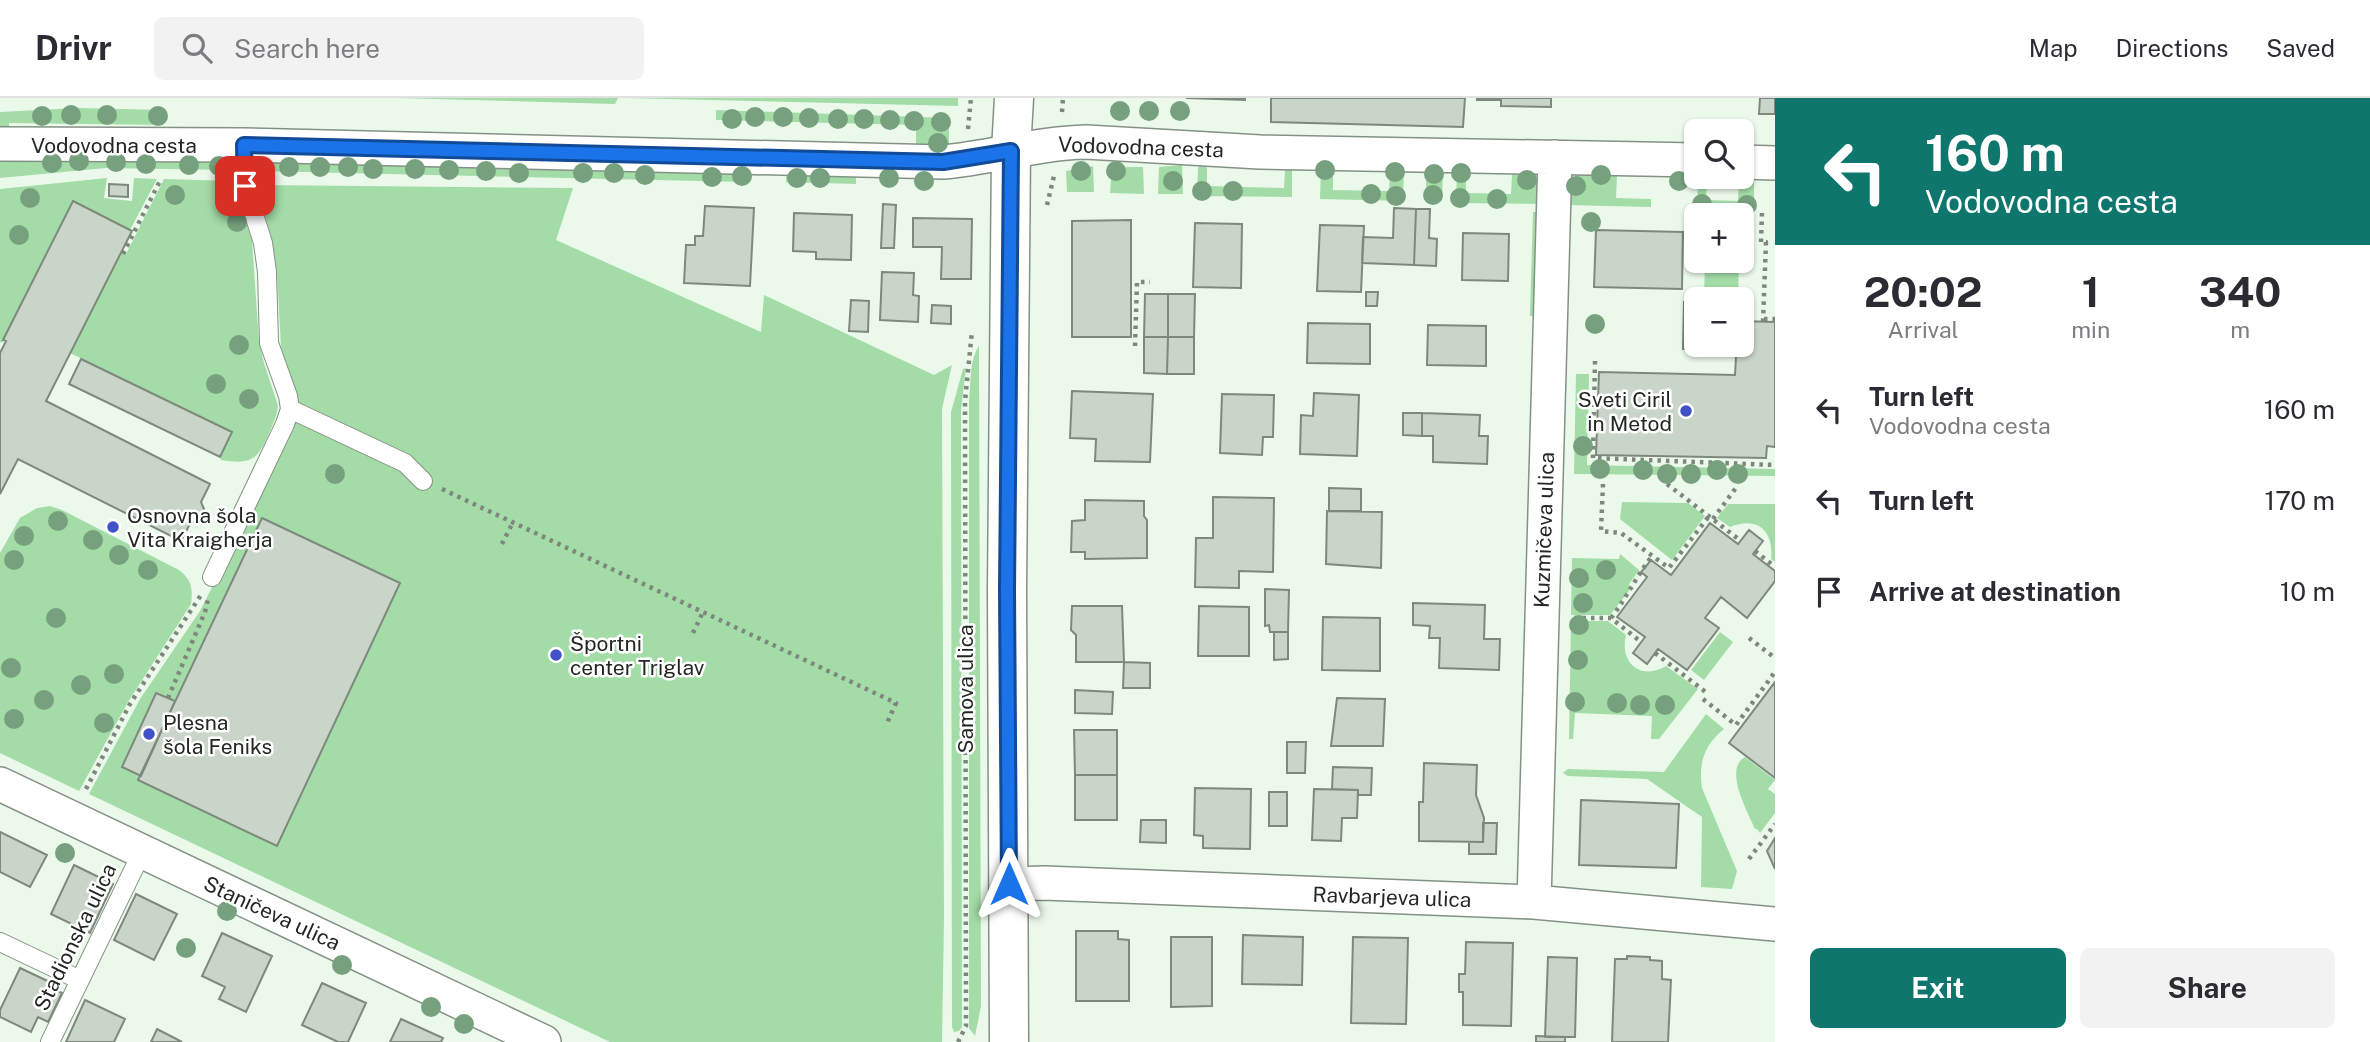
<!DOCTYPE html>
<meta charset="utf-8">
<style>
body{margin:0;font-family:"Public Sans",sans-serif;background:#f2f2f3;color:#2b2b33;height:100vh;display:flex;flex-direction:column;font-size:26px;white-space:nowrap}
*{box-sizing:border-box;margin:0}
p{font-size:23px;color:#7c7c81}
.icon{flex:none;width:38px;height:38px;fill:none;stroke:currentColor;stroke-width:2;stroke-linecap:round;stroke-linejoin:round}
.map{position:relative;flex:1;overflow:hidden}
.details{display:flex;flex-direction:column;background:#fff;width:595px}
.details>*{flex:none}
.guide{background:#0f766e;color:#fff;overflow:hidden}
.tools{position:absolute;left:1684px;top:21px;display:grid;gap:14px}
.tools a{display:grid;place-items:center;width:70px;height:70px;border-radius:10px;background:#fff;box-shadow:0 2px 5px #0004;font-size:35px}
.pin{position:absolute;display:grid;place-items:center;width:60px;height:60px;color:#fff;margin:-30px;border-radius:14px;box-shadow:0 4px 10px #0006}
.me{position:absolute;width:77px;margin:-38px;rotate:0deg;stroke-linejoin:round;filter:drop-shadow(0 0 5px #0008)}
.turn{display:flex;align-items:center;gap:24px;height:147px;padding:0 35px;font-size:32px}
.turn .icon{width:91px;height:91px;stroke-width:2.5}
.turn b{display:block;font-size:49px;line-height:60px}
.eta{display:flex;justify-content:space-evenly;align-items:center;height:119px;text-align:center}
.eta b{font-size:42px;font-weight:700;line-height:49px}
.button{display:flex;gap:14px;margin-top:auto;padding:14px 35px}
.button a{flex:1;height:80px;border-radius:10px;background:#0f766e;color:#fff;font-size:28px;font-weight:700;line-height:80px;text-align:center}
.button a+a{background:#f2f2f3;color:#2b2b33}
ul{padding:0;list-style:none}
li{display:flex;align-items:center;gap:21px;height:91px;padding:0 35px}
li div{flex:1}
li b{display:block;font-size:26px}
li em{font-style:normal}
header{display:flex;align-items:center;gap:42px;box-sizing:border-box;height:98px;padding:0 35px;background:#fff;border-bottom:2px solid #e1e1e2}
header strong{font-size:33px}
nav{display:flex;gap:38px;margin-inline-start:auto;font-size:24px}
.search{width:490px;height:63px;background:#f2f2f3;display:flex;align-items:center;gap:18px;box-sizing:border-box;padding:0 24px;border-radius:10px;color:#7c7c81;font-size:26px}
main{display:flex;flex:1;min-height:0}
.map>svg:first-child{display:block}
.green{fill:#a3dca7}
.building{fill:#c8d5c8;stroke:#7d897d;stroke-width:2}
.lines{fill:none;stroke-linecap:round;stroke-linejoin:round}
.service-casing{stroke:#849185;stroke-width:20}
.minor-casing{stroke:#849185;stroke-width:36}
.primary-casing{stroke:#849185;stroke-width:41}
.path{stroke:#7e877e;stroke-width:4.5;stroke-dasharray:3.5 5;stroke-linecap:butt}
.service{stroke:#fff;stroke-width:18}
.minor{stroke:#fff;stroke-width:33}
.primary{stroke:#fff;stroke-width:38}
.tree{fill:#77a17e}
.route-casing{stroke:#114b97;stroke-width:18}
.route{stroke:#1a73e8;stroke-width:12}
.poi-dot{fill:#4251c5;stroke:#fff;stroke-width:2.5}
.labels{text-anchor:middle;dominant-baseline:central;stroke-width:5;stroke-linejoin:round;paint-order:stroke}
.street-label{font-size:21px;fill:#222722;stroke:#fff}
.poi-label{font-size:21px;fill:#222722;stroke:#fff;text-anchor:start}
</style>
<header>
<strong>Drivr</strong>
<div class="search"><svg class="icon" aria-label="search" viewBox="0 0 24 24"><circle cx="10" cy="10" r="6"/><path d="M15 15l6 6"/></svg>Search here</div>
<nav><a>Map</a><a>Directions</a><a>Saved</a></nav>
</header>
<main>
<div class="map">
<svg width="1775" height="944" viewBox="0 0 1775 944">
<rect width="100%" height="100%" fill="#ebf9eb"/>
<path class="green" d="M397 0H618L615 6Z
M625 0H958V8Z
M77 10 164 12 163 27 9 25V36L0 35V14Z
M716 12 949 20V53L916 48V27L716 22Z
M0 58 219 63 227 72 106 70 0 80Z
M267 64 745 74V84L259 73Z
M1182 67 1183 96H1158L1159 69Z
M1200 67H1205L1207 70V88L1284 90 1285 72 1292 71V99L1197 98 1198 70Z
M1093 68 1094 94H1067L1066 73Z
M1321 68H1333V92L1389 93 1390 70H1404L1403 103 1320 101Z
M1112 69H1143L1144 96 1110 95Z
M1426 70 1443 71 1442 103H1426Z
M1466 71V95L1511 96 1512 77 1515 73 1533 75 1540 84 1542 106 1456 105 1457 72Z
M786 75 856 77V86L786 84Z
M1577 75H1615L1617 77 1616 100 1651 101V109L1565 107 1568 88Z
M1698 79H1707L1706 102 1738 103 1739 79H1754V111L1697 110Z
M107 80 104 100 132 103 134 80 157 81 130 132 73 104 2 245 0 244V91Z
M164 81 232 83 252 143 259 244 264 265 278 308C277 318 273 326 269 335 258 362 251 367 221 362L220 359 232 334 70 255 121 155 126 156Z
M260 87 573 90 556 142 761 234 764 197 934 277 952 267 942 311 944 820 942 944H610L89 696 140 601 200 513 292 331 293 290 281 249 277 175 271 138 258 93Z
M1533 114H1542L1540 218H1530Z
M1705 163H1739L1738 201H1704Z
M979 248 981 908 975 938 969 930V304C971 287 969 262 979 248Z
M966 270 961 312 962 929 959 933 954 934 952 929 951 314 963 271Z
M1576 276H1589L1587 367 1775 371V378L1574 376Z
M1622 404 1688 405 1705 418 1672 462 1620 421Z
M1728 406H1775V464L1771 461C1774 432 1757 418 1730 429L1717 420Z
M50 408 62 412 179 472C192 482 193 491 191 506L128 604 79 693 0 655V455L20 420 37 410Z
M1620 456 1639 472 1629 486V493L1610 517H1571L1572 460 1619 461Z
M1571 523H1608L1626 537C1619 565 1641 583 1666 568L1698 591 1659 641H1651L1652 618 1575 615 1573 641H1569Z
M1720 534 1733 544 1704 582 1691 572Z
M1706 616 1724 631C1705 646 1698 665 1702 690L1737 773 1732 791 1701 789 1702 719 1647 681 1568 678 1563 675 1568 671 1664 674Z
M1745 659 1775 682 1768 691 1775 696V715L1760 735 1757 731H1755C1748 714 1723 671 1745 659Z"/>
<path class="building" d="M1186 0H1245V2Z
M1271 0H1465L1463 29 1271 24Z
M1477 0H1551V9L1501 8V2H1477Z
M1760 0H1775V16H1759Z
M109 86 128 87V99L109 98Z
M73 103 132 133 46 303 210 386 201 404 204 411 203 418 198 423 191 424 181 443 18 361 0 396V255L6 243 3 242Z
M883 106 896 107 894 150H881Z
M705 108 754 110 750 188 684 185 686 147H695V138H703Z
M1394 110 1416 111 1414 167 1362 165 1363 139 1393 140Z
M1416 111H1430L1429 140 1437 141 1436 168 1414 167Z
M794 115 852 117 851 162 816 161V154L793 153Z
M913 120 972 121 971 181H941L942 149H913Z
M1131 122V239H1072V123Z
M1195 125 1242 126 1241 190 1193 189Z
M1320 127 1364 128 1361 194 1317 193Z
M1596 132 1683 134 1682 191 1594 189Z
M1463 135 1509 136 1508 183 1462 182Z
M882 174 914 175 913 197 919 198 918 224 880 222Z
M1366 194H1378L1377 208H1366Z
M1145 196H1168V239H1144Z
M1168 196H1195L1194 239H1168Z
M851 202 869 203 868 234 849 233Z
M1684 204H1696V247H1702V251H1683Z
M932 207 951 208V226L931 225Z
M1741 223 1775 224V349L1767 348 1766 360 1596 357 1599 274 1735 277 1736 258H1733V247H1741Z
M1308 225 1370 226V266L1307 265Z
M1428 227 1486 228V268L1427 267Z
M1144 239H1168L1167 276 1144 275Z
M1168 239H1194V276H1167Z
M81 261 232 334 220 359 69 286Z
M1072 293 1153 296 1150 364 1095 363 1096 341 1070 340Z
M1314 295 1359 297 1357 358 1300 356 1301 317 1313 318Z
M1222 296 1274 297 1273 339H1263L1262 357 1220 355Z
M1403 315H1422V338L1403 337Z
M1422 315 1480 317 1479 338H1488L1487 366 1433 364V338H1422Z
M1329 390 1361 391V413H1329Z
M1213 399 1274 400 1273 474 1239 473V490L1195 489 1196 440H1213Z
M1085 402 1144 403V418L1147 422V460L1085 461V454H1071L1072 423 1085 422Z
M1327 413 1382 414 1381 470 1326 466Z
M262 420 400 485 277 748 138 682Z
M1710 425 1738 446 1749 432 1763 443 1753 456 1775 473V483L1747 520 1721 499 1705 520 1719 530 1687 572 1658 551 1647 566 1633 555 1645 539 1617 519 1647 479 1641 474 1651 462 1671 477Z
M1265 491 1289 492 1288 534H1270L1269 527 1265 528Z
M1413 505 1485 507 1484 541H1500L1499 572 1439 570 1440 540H1429L1430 528 1413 527Z
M1072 508H1122L1124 564H1076V537L1071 532Z
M1199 508 1249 509V558H1198Z
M1323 519 1380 520V573L1322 572Z
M1274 534H1288V561L1274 562Z
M1124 564 1150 565V590H1123Z
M1775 584V680L1729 645Z
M1075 592 1113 594 1112 616 1075 615Z
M156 595 175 603 141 678 122 669Z
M1337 600 1385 601 1383 648H1331Z
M1074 632H1117V677H1075Z
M1287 644H1306L1305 675H1287Z
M1424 665 1477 667 1476 697 1484 720 1483 744 1419 743V704H1423Z
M1333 669 1372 670 1371 697H1358V692L1332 691Z
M1075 677H1117V722H1075Z
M1195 690 1251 691 1250 751 1203 750V738L1194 737Z
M1314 691 1358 692 1357 720H1342L1341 743 1312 742Z
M1269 694H1287V728H1269Z
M1581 702 1679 706 1676 770 1579 767Z
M1141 722H1166V745L1140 744Z
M1483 725H1497L1496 756H1469V744H1483Z
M0 734 47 757 30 789 0 774Z
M1775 740V771L1767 753Z
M74 767 113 786 90 835 51 816Z
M136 796 177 816 154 862 114 842Z
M1076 833H1118V841L1129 842V903H1076Z
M222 835 272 858 246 914 219 901 225 889 202 878Z
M1243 837 1303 839 1302 887 1242 886Z
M1171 839H1212V908L1171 909Z
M1353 839 1408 840 1406 926 1351 925Z
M1466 844 1513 845 1511 928 1463 927V894H1459V876H1465Z
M1627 858 1650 859V862L1662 863V881L1671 882 1668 944H1612L1615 861H1627Z
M1548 859 1577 860 1575 939H1545Z
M20 870 54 886 52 890 62 895 48 924 38 919 31 934 0 919V912Z
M322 885 366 905 348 944H338L302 927Z
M85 902 125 921 114 944H66Z
M401 921 443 940 441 944H390Z
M157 931 182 944H151Z
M1536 938 1565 939V944H1536Z"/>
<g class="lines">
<defs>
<path id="service" d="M290 311 405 365 423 383
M212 479 285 326 290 311 288 298 269 245 267 174 263 145 245 88 244 47
M0 844 80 882
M50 944 142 754"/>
<path id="minor" d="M0 46 244 47 943 64C991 60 1037 45 1086 44L1260 54 1696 62
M1741 64 1775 65
M0 686 544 944
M1009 786 1044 785 1534 804 1775 826
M1534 804 1555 59"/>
<path id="primary" d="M1009 944 1007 492 1011 53 1014 0"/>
</defs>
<use href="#service" class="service-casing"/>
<use href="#minor" class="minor-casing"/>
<use href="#primary" class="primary-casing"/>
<path class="path" d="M1062 14 1063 0
M968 31 971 0
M1047 107 1054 78
M1762 115 1761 144H1766L1763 224
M123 156 161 81
M1764 221H1775
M1135 248 1137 184H1150
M1595 263 1593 360 1775 367
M1603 386 1601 433 1621 435 1669 470 1709 418
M1667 386 1741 443
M442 391 896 605 887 625
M1713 421 1738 387
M502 446 513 424
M1755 453 1775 469
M1574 520H1611L1641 544
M1611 520C1627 499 1636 479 1652 458
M693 535 703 514
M1749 540 1775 560
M1655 555 1707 595
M168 600 205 514 208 501
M1703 601 1736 627 1775 574
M86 691 130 606 201 497
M1749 761 1775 726
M958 944 966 928 965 303 972 233"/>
<use href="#service" class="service"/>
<use href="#minor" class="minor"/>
<use href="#primary" class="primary"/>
</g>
<g class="tree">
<circle cx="1120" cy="13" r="10"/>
<circle cx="1149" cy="13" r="10"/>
<circle cx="1180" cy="13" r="10"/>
<circle cx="71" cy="17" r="10"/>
<circle cx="107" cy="17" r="10"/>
<circle cx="42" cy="18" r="10"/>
<circle cx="158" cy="18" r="10"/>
<circle cx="755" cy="19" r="10"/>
<circle cx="783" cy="19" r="10"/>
<circle cx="809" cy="20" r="10"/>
<circle cx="732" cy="21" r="10"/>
<circle cx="838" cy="21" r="10"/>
<circle cx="864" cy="21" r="10"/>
<circle cx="890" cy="22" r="10"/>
<circle cx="914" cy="23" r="10"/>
<circle cx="941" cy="24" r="10"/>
<circle cx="938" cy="45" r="10"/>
<circle cx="79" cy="63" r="10"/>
<circle cx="116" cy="64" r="10"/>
<circle cx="52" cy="65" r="10"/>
<circle cx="146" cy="66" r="10"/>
<circle cx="189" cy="67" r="10"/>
<circle cx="219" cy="68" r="10"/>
<circle cx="289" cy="69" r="10"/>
<circle cx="320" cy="69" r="10"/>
<circle cx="348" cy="69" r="10"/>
<circle cx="373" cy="71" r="10"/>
<circle cx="415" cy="71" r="10"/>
<circle cx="449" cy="72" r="10"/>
<circle cx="1325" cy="72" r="10"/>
<circle cx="486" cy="73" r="10"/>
<circle cx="1081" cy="73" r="10"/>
<circle cx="1116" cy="73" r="10"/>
<circle cx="1395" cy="74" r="10"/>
<circle cx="519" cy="75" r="10"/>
<circle cx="583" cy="75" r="10"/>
<circle cx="614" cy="75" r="10"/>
<circle cx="1461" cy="75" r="10"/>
<circle cx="1434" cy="76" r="10"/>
<circle cx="645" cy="77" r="10"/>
<circle cx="1601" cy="77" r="10"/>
<circle cx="742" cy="78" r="10"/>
<circle cx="712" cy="79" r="10"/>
<circle cx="797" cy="80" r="10"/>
<circle cx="820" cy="80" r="10"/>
<circle cx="889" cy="80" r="10"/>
<circle cx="1527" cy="82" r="10"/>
<circle cx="924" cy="83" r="10"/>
<circle cx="1173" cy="83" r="10"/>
<circle cx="1679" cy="83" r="10"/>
<circle cx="1576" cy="88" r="10"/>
<circle cx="1202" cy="93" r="10"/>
<circle cx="1233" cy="93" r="10"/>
<circle cx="1371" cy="96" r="10"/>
<circle cx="175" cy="97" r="10"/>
<circle cx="1433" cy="97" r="10"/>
<circle cx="1396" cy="98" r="10"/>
<circle cx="30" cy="100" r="10"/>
<circle cx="1460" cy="100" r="10"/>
<circle cx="1497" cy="101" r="10"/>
<circle cx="1702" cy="106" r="10"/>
<circle cx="1747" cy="107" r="10"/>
<circle cx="237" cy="124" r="10"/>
<circle cx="1591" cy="124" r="10"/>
<circle cx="19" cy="137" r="10"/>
<circle cx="1595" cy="226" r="10"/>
<circle cx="239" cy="247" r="10"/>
<circle cx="216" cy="286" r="10"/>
<circle cx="249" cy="301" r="10"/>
<circle cx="1583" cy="348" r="10"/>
<circle cx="1600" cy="371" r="10"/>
<circle cx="1643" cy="372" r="10"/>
<circle cx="1717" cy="372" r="10"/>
<circle cx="335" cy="376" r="10"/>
<circle cx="1667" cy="376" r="10"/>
<circle cx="1691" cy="376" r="10"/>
<circle cx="1738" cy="376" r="10"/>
<circle cx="58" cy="423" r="10"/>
<circle cx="24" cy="438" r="10"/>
<circle cx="93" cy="442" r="10"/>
<circle cx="119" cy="457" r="10"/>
<circle cx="14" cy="462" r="10"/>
<circle cx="148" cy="472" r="10"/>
<circle cx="1606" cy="472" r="10"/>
<circle cx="1579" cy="480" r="10"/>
<circle cx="1583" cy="505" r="10"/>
<circle cx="56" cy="520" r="10"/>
<circle cx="1579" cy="527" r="10"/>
<circle cx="1578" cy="562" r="10"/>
<circle cx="11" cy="570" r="10"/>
<circle cx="114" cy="576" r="10"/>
<circle cx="81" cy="587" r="10"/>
<circle cx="44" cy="602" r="10"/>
<circle cx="1575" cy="604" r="10"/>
<circle cx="1617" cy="605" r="10"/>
<circle cx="1640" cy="607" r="10"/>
<circle cx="1665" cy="607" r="10"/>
<circle cx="14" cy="621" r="10"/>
<circle cx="104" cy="625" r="10"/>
<circle cx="65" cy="755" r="10"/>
<circle cx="227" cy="813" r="10"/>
<circle cx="186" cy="850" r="10"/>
<circle cx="342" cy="867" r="10"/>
<circle cx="431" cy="909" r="10"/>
<circle cx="464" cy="926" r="10"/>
</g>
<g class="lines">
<defs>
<path id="route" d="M245 88 244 47 943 64 1011 53 1007 492 1009 786"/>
</defs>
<use href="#route" class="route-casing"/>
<use href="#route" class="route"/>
</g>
<g class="poi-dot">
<circle cx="1686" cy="313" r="7"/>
<circle cx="113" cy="429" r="7"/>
<circle cx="556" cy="557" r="7"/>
<circle cx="149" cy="636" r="7"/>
</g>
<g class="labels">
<g class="street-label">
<text x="114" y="47">Vodovodna cesta</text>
<text transform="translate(1141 49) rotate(2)">Vodovodna cesta</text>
<text transform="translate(1544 432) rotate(-88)">Kuzmičeva ulica</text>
<text transform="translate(965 591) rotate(-90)">Samova ulica</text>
<text transform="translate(1392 799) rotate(2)">Ravbarjeva ulica</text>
<text transform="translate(272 815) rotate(25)">Staničeva ulica</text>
<text transform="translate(75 839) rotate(-64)">Stadionska ulica</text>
</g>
<g class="poi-label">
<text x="1672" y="301" text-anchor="end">Sveti Ciril<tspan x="1672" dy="24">in Metod</tspan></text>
<text x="127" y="417">Osnovna šola<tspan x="127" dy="24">Vita Kraigherja</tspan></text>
<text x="570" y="545">Športni<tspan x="570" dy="24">center Triglav</tspan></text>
<text x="163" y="624">Plesna<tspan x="163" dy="24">šola Feniks</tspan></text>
</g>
</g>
</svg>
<div class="tools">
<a><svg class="icon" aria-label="search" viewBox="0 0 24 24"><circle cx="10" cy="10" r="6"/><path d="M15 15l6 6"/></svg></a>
<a>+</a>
<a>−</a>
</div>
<div class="pin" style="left:245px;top:88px;background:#d93025"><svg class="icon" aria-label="arrive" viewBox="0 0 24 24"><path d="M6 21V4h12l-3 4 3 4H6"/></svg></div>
<svg class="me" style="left:1009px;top:786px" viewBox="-20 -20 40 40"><path d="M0-17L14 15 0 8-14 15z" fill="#1a73e8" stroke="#fff" stroke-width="4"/></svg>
</div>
<section class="details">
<div class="guide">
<div class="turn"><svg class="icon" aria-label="left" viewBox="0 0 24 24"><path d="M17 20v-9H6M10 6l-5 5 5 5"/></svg><div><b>160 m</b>Vodovodna cesta</div></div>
</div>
<div class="eta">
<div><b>20:02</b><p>Arrival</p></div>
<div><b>1</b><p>min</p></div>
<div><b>340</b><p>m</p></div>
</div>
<ul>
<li><svg class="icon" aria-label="left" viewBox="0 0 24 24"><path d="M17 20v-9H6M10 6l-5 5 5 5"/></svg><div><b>Turn left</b><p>Vodovodna cesta</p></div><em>160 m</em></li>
<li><svg class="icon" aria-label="left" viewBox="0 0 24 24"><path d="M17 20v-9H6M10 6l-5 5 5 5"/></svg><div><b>Turn left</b></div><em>170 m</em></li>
<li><svg class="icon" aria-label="arrive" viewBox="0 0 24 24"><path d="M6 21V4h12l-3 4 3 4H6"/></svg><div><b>Arrive at destination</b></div><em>10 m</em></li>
</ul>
<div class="button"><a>Exit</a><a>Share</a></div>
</section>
</main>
